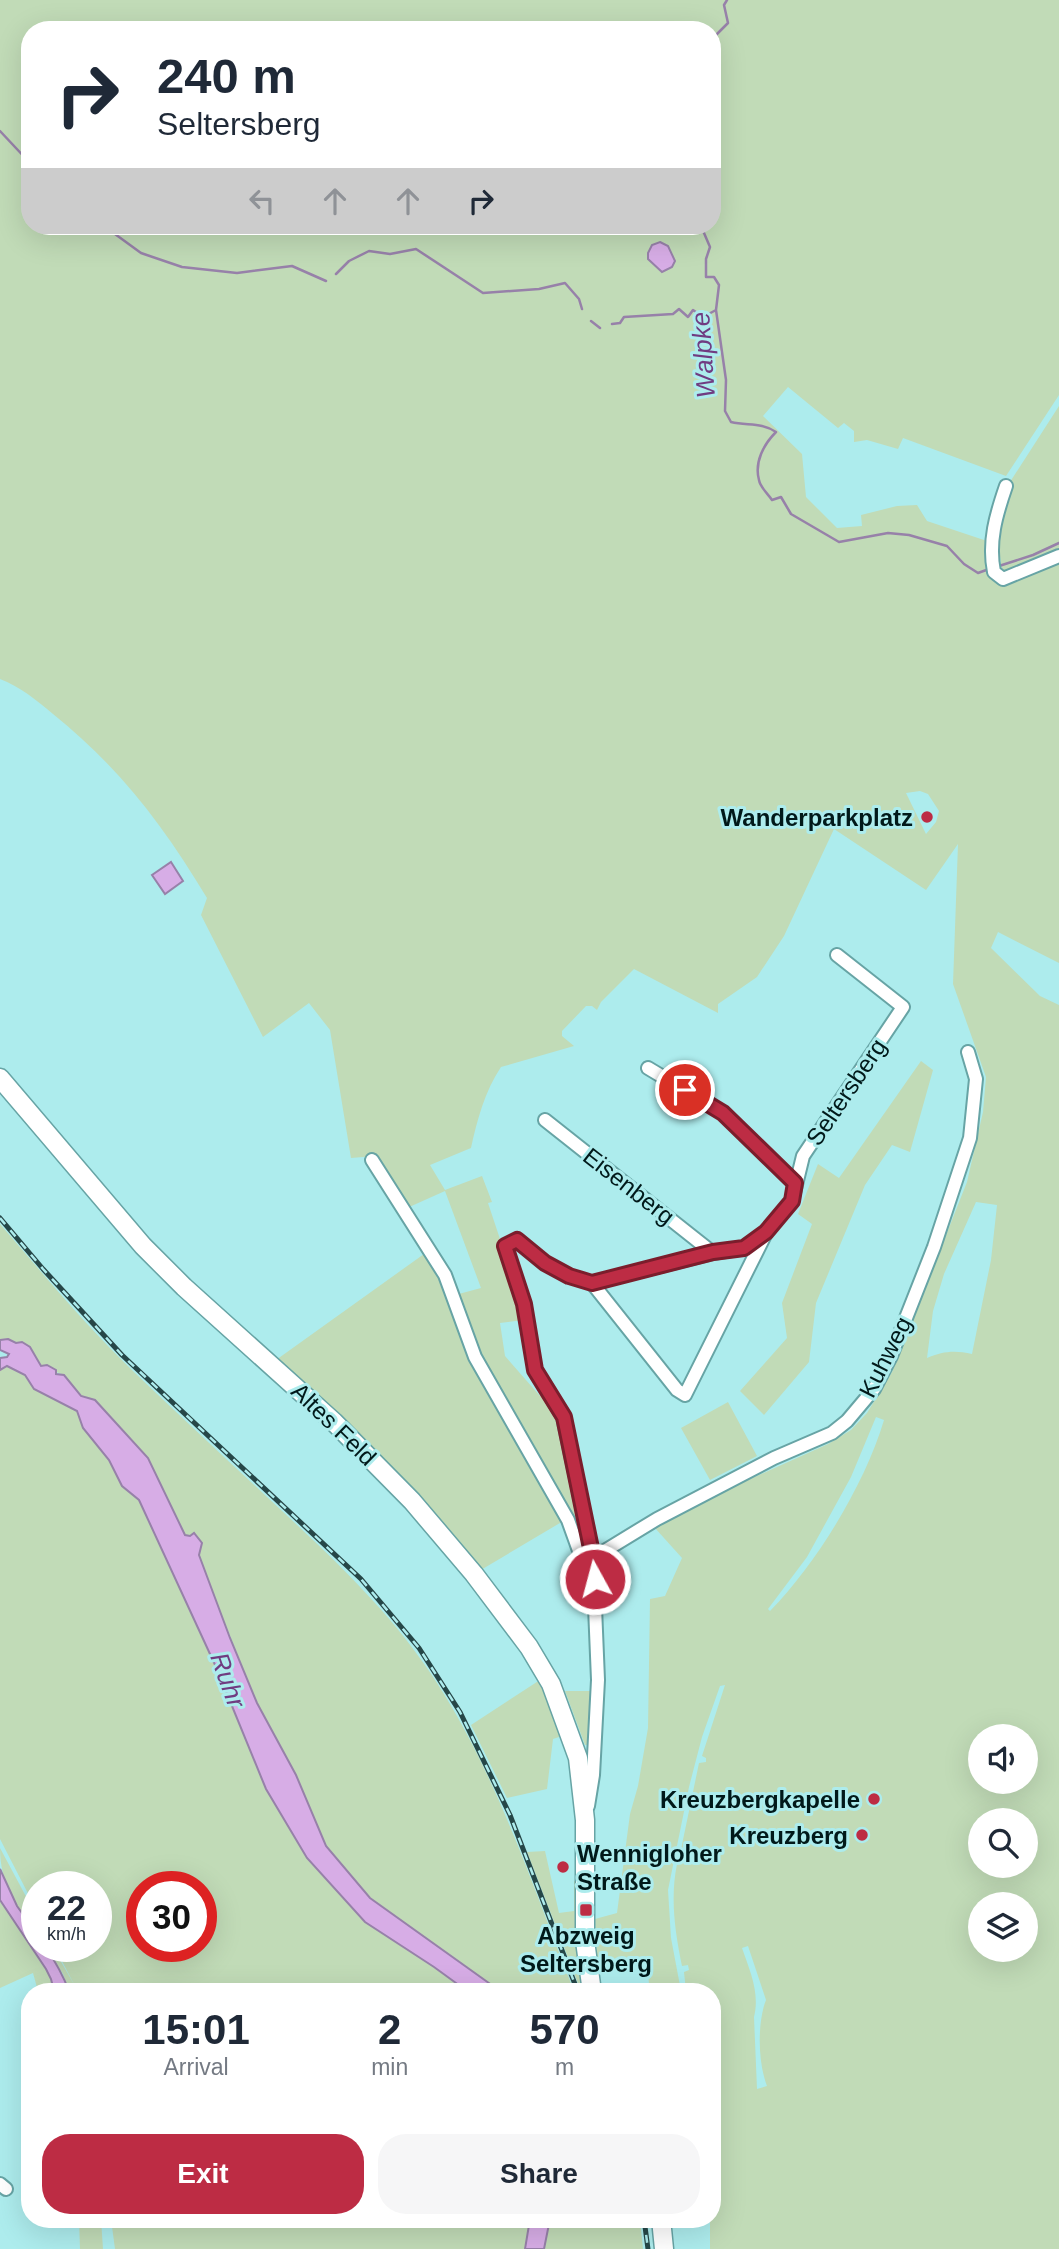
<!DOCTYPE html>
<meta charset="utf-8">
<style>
body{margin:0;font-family:Arial,sans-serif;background:#f6f6f7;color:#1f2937;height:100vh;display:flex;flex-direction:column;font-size:26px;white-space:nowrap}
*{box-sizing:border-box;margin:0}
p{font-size:23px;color:#747a83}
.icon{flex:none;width:38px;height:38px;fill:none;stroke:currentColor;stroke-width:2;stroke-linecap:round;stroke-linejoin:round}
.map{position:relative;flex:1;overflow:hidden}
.drawer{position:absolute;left:21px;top:1983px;width:700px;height:245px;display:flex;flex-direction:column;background:#fff;border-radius:28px;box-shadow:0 7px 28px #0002}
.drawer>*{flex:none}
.top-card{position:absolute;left:21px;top:21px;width:700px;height:214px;border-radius:28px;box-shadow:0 7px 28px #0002;background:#fff;color:#1f2937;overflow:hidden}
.fabs{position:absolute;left:968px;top:1724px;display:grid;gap:14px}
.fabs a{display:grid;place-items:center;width:70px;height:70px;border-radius:50%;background:#fff;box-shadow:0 7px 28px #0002;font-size:35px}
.speed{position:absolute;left:21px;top:1871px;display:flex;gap:14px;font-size:35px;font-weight:700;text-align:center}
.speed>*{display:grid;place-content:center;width:91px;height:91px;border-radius:50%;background:#fff;box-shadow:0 7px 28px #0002;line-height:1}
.speed small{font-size:18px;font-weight:400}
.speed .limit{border:10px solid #d22;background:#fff;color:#111}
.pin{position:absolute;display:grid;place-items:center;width:60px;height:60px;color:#fff;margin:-30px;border:4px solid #fff;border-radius:50%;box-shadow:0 2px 7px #0007}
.me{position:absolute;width:77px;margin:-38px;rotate:353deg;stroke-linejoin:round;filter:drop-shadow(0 0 5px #0008)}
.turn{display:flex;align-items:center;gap:24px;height:147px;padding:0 21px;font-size:32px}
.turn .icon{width:91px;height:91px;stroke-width:2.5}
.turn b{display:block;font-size:49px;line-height:60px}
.lanes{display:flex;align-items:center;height:66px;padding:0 21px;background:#0003;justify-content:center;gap:35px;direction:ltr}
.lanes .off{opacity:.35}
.eta{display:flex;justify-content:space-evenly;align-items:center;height:119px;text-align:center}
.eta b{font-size:42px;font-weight:700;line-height:49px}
.primary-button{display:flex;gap:14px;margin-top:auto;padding:14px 21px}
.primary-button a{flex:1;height:80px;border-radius:28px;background:#bd2c44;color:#fff;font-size:28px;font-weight:700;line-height:80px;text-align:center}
.primary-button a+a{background:#f6f6f7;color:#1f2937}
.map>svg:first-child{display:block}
.green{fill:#c1dbb7;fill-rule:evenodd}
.water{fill:#d7ade6;stroke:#9781a9;stroke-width:2}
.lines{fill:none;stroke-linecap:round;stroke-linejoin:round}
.stream{stroke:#9781a9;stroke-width:2.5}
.minor-casing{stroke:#67a4a5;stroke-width:16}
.secondary-casing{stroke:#67a4a5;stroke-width:21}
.minor{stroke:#fff;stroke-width:12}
.secondary{stroke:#fff;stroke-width:18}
.rail-casing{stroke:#264748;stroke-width:5}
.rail{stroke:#adeced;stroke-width:2.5;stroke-dasharray:8;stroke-linecap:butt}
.route-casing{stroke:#7b1d2c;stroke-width:18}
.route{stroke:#bd2c44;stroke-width:12}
.poi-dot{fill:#bd2c44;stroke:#adeced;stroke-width:2.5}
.labels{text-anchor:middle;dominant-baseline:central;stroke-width:6;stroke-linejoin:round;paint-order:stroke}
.poi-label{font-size:24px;font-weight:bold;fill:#01191a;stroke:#adeced;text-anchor:end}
.street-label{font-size:24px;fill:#01191a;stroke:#adeced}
.water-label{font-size:26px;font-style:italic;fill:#703c81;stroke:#adeced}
</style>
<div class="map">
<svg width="1059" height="2249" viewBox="0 0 1059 2249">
<rect width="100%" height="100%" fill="#adeced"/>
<path class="green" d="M0 0H1059V395L1006 476 903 438 898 449 867 440 854 442V431L844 423 838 428 788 387 763 416 802 454 806 497 837 528 862 526 861 515 897 506 917 505 927 521 987 541V573L999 581 1003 579 995 518 1010 482 1059 406V963L998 932 991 948 1040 996 1059 1005V2249H710V2219H712V1992L686 1991 684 1972 689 1970 688 1965 682 1966C675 1932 670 1898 677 1864L682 1863V1860L679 1859 699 1763 706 1762V1758L702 1756 725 1685 720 1686 702 1737 689 1787 668 1890 671 1938 681 1991H650L646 1960 597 1961 595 1919 617 1913 630 1814 638 1786 648 1728 650 1599 665 1596 682 1558 655 1528 719 1493 828 1444 851 1430 867 1413 892 1372 967 1182 983 1112 986 1077 953 984 958 844 926 890 834 829 784 936 757 977 718 1004V1013L634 969 601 1002 597 1010 592 1006H586L562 1031V1036L574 1046 501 1067C485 1091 477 1120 471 1148L430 1165 445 1190 482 1176 492 1202 488 1203 500 1239V1253L507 1265 523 1320 500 1323 505 1356 540 1396 547 1395 559 1415 590 1561 482 1365 455 1295 481 1288 445 1191 407 1208 375 1156 351 1158 330 1030 309 1003 263 1037 201 915 207 898C163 825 120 768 53 714 36 700 21 687 0 679ZM30 30H712V226H30ZM920 791 928 794 939 811 936 822 926 834 906 793ZM976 1202 997 1205 991 1260 972 1354C955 1350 943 1351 927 1358L933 1311 944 1274ZM876 1417 884 1420C865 1484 817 1563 770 1611L768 1609 807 1557 851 1477ZM980 1736H1026V1782H980ZM980 1820H1026V1866H980ZM980 1904H1026V1950H980ZM748 1946 766 2000C757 2023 758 2063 767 2086L757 2089 754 2017C760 1993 750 1971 742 1948Z
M921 1061 933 1070 910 1152 892 1145 865 1185 816 1303 809 1362 764 1415 740 1391 787 1338 782 1303 812 1224 798 1214 818 1164 839 1178Z
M0 1224C44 1275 86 1326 135 1373 183 1419 233 1465 281 1510 338 1563 395 1617 437 1683 498 1778 533 1887 574 1991H500L370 1898 326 1846 296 1775 257 1703 190 1536 185 1535 148 1458 95 1400 81 1396 64 1375 41 1366 29 1347 8 1339 0 1340Z
M424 1254 439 1280 479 1378 516 1436 540 1485 565 1520 474 1574 276 1360Z
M7 1366 25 1375 34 1389 77 1411 83 1428 109 1460 122 1486 139 1500 216 1667 266 1789 434 1967 467 1991H69L63 1974 45 1946H52L75 1986 54 1946H96V1886H37V1911L0 1839V1370ZM142 1886H201V1946H142Z
M728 1402 757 1456 710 1480 681 1428Z
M543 1678 565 1735 553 1739 547 1789 507 1798 471 1725Z
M565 1691H592L589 1745H585Z
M0 1848 37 1917V1934C16 1905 0 1884 0 1848Z
M545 1851 559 1913 574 1911V1881H577L585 1991H581L527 1852Z
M0 1900 46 1969 51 1979 54 1991H38L33 1973 0 1988Z
M79 2219H101L103 2249H80Z
M111 2219H530L525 2249H115Z
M550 2219H640L643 2249H544Z"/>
<path class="water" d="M660 242 668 246 675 261 672 267 662 272 648 259V253L652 245Z
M171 862 183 881 165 894 152 875Z
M8 1339 16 1343 22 1342 30 1347 41 1366 47 1365 56 1370V1374L64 1375 81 1396 95 1400 148 1458 185 1535 190 1536 194 1533 202 1543 199 1555 230 1638 257 1703 296 1775 326 1846 370 1898 500 1991H467L434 1967 365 1922 307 1858 266 1789 216 1667 139 1500 122 1486 109 1460 83 1428 77 1411 34 1389 25 1375 7 1366 0 1370V1358L7 1357 9 1354 0 1350V1340Z
M0 1869 17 1906 37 1934V1946H45C55 1961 63 1975 69 1991H54L51 1979 46 1969 0 1900Z
M530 2219H550L544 2249H525Z"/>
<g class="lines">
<path class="stream" d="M712 39 728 23 724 5 727 0
M0 131 30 163
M712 149 716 159 712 169
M104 226 141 253 182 267 237 273 292 266 326 281
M701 226 710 247 706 259V277H714L719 285 716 310 726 380 725 411 731 422C748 426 761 422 776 432 764 444 754 462 759 480 760 487 768 494 772 500L781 497 791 514 839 542 888 533 909 535 947 546 964 564 978 573 989 569
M336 274 349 261 369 251 390 254 416 249 483 293 539 289 565 283 579 299 582 309
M591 321 600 328
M612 324 620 323 624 317 673 314 679 309 688 317 693 310 703 317 716 310
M999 566 1033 555 1059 543"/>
<defs>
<path id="minor" d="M1006 486C996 515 988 542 994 572L1003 579 1059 556
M648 1068 723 1113 795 1183
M545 1120 713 1253
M372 1160 445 1275 475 1357 568 1520 591 1584
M592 1283 677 1390 685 1395 765 1235
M593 1558 657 1519 774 1458 832 1433 847 1421 874 1389 891 1356 934 1247 970 1138 976 1079 968 1052
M588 1806 593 1775 598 1680 593 1558 563 1417 535 1370 524 1304 505 1246 517 1240 545 1263 569 1276 592 1283 713 1253 744 1248 766 1232 792 1201 803 1156 903 1007 837 955
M0 2184 6 2189"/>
<path id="secondary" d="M0 1078 143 1246 184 1287 334 1422 412 1501 474 1574 529 1647 551 1684 578 1758 585 1820V1941L592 1992
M661 2219 664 2249"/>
</defs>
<use href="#minor" class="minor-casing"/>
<use href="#secondary" class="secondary-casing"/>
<use href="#minor" class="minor"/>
<use href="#secondary" class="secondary"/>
<defs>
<path id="rail" d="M0 1218 43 1269 122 1355 361 1579 419 1648 460 1712 510 1815 578 1992
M644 2219 648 2249"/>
</defs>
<use href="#rail" class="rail-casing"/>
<use href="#rail" class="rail"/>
</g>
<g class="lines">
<defs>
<path id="route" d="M595 1579 593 1558 564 1417 535 1370 524 1304 505 1246 517 1240 545 1263 569 1276 592 1283 713 1252 744 1248 766 1232 792 1201 795 1183 723 1113 685 1090"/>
</defs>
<use href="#route" class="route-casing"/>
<use href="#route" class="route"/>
</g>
<g class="poi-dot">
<circle cx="927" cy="817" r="7"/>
<circle cx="874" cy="1799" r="7"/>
<circle cx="862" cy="1835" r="7"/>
<circle cx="563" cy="1867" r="7"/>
<rect x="579" y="1903" width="14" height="14" rx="3.5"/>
</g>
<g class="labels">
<g class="poi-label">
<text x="913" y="817">Wanderparkplatz</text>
<text x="860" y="1799">Kreuzbergkapelle</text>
<text x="848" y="1835">Kreuzberg</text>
<text x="577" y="1853" text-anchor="start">Wennigloher<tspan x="577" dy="28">Straße</tspan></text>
<text x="586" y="1935" text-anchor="middle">Abzweig<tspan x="586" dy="28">Seltersberg</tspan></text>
</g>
<g class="street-label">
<text transform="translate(846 1092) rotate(-56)">Seltersberg</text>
<text transform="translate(629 1186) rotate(38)">Eisenberg</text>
<text transform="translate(885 1357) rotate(-63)">Kuhweg</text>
<text transform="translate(334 1424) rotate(44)">Altes Feld</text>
</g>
<g class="water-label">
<text transform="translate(703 355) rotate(-94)">Walpke</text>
<text transform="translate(228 1680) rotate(70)">Ruhr</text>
</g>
</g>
</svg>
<div class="fabs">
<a><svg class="icon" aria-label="sound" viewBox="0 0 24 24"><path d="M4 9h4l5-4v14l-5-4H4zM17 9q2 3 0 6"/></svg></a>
<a><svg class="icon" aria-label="search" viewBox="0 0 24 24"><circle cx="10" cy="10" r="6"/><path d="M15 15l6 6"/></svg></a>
<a><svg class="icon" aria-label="layers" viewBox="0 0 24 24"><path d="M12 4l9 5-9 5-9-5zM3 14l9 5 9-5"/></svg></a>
</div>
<div class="speed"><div>22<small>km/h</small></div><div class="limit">30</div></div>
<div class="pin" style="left:685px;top:1090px;background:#d93025"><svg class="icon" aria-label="arrive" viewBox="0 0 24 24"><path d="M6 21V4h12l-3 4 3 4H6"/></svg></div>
<svg class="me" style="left:595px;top:1579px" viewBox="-20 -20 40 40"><circle r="17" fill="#bd2c44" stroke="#fff" stroke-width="3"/><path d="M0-11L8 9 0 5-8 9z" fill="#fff"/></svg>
<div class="top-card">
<div class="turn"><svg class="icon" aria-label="right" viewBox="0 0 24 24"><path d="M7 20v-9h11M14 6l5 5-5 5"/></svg><div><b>240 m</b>Seltersberg</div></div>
<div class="lanes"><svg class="icon off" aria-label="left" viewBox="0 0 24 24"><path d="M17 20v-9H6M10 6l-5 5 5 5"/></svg><svg class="icon off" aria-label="ahead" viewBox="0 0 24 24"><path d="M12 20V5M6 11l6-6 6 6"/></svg><svg class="icon off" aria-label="ahead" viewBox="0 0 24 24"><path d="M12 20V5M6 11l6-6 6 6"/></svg><svg class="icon" aria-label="right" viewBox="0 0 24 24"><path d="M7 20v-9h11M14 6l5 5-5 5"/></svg></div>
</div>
<section class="drawer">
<div class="eta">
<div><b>15:01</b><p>Arrival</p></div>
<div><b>2</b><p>min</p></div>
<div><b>570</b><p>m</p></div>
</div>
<div class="primary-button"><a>Exit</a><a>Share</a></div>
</section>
</div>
